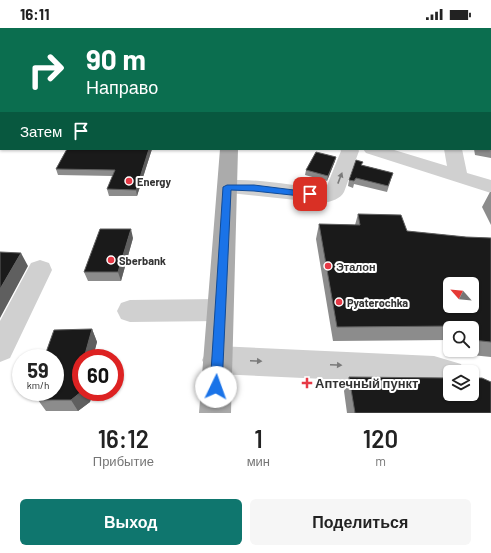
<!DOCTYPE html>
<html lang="ru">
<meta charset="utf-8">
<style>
body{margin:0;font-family:Barlow,sans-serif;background:#f6f6f6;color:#222;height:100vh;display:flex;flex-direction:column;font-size:15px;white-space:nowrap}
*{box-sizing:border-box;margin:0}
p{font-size:13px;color:#767676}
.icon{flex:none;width:22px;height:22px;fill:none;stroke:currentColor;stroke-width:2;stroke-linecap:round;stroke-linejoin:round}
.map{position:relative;height:385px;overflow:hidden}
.details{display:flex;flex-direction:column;background:#fff;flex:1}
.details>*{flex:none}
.hud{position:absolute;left:0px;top:0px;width:491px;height:122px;box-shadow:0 1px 3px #0004;background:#0b6e4f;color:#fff;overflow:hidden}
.needle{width:26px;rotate:297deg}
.fabs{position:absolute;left:443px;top:249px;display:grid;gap:8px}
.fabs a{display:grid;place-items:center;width:36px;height:36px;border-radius:6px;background:#fff;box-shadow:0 1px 3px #0004;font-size:20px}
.speed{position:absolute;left:12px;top:321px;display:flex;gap:8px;font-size:20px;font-weight:700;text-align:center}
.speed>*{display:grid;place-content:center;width:52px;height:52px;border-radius:50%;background:#fff;box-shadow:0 1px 3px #0004;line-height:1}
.speed small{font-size:10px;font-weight:400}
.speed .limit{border:6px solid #d22;background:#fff;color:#111}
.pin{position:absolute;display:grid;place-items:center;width:34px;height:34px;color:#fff;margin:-17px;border-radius:8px;box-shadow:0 2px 6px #0006}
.me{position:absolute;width:44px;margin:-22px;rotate:3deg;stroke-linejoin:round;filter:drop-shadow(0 0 3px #0008)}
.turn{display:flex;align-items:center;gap:14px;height:84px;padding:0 20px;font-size:18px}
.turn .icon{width:52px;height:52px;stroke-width:2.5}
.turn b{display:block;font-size:28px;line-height:34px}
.then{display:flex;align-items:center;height:38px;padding:0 20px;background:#0003;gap:8px;font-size:15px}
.eta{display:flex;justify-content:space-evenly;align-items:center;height:68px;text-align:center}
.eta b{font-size:24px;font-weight:600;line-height:28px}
.button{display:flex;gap:8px;margin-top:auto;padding:8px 20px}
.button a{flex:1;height:46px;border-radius:6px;background:#0f766e;color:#fff;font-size:16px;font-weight:600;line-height:46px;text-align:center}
.button a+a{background:#f6f6f6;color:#222}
.status{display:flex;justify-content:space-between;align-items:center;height:28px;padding:0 20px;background:#fff;direction:ltr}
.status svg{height:11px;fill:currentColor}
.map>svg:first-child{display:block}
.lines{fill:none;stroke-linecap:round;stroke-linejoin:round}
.minor{fill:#d0d0d0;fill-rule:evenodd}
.major{fill:#ababab;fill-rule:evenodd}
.wall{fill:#8c8c8c}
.shaded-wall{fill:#5f5f5f}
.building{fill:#1a1a1a;stroke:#5f5f5f;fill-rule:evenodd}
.oneway{fill:#7a7a7a}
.route{fill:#1a73e8;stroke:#114b97}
.poi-dot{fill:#e63946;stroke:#fff;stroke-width:1.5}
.labels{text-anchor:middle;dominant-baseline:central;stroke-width:4;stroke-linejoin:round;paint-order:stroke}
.poi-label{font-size:11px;font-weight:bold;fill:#333;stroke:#fff;text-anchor:start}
.near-poi-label{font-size:13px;font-weight:bold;fill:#333;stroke:#fff;text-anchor:start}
</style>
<div class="status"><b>16:11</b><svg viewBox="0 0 49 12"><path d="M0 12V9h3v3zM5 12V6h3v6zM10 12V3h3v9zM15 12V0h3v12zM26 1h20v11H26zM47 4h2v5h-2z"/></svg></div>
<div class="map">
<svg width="491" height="385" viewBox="0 0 491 385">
<rect width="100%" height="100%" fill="#fff"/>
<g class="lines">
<path class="minor" d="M405 0H417L418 1H406Z
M0 47H1V55H0Z
M340 121H358L359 123 344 164C340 171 332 173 324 175L220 164 217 159 220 154C246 148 294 158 322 161L326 160 341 123Z
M363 121H391L447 138 444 121H462L467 145 491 152V165L366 125Z
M40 232 49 235 52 242 10 330 0 334V293L31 235Z
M220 271 229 274 233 282 229 290 220 293 130 294 121 291 117 283 121 275 130 272Z
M217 318 434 328 461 336 464 344H450V360L434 356 217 346 207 342 202 332 207 322Z"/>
<path class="major" d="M230 0H242V1H230Z
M220 121H238L231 385H199Z"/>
</g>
<path class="wall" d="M490 39 491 41V130L475 127 474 121H490Z
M67 121H152L137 168H109L107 161 113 148 58 147 56 141Z
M336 129 335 133 327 153 305 147 306 142Z
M362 137 393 145 387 164 354 156 353 160 348 158 349 152Z
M490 164H491V197L482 179Z
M358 186 407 203 466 209 491 210V329L452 325V322H472V300H450V316L449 312 333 313 316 211 319 196 355 197Z
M133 210 121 253H88L84 244Z
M92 301 97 314 81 364 92 367 90 374 78 383H46L38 372Z
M349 349 491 385H347L344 363Z"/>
<path class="shaded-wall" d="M149 121H152L137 168 136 162Z
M336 129 335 133 327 153 328 148Z
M131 201 133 210 121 253 118 244Z
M21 225 28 238 0 290V261Z
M92 301 97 314 93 330H84Z
M81 339V353L78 349Z
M81 364H90L92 367 90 374 78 383 71 372Z"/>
<path class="building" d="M170 0H199V1H170Z
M276 0H290V1H276Z
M389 0H398V1H389Z
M431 0H444V1H431Z
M490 39 491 41V54H490Z
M490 59 491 63V121H489H490Z
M67 121H149L136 162 107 161 115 142 56 141Z
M316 124 336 129 328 148 306 142Z
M356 132 363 134 361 137 393 145 388 158 356 150 354 153 349 152Z
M358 186 401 187 407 203 466 209 491 210V314L472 312V300H458V298L337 299 319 196 360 197ZM450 256H472V278H450Z
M100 201H131L118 244H84Z
M0 224 21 225 0 261Z
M92 301 84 330H81V339L78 349 81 351V364L71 372H38L40 364H55V330H44L54 302Z
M349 349 450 350V366H472V350H482L491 354V385H355Z"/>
<defs><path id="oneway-solid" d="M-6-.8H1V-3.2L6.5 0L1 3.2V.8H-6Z"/></defs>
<g class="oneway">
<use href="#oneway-solid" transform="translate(340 150) rotate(-69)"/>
<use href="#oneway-solid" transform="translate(256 333) rotate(2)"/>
<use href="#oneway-solid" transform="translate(336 337) rotate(3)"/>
</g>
<path class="route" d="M227 157H254L310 164 314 166 310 169 254 163 231 162 222 359 220 363 216 365 211 363 210 359 223 159Z"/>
<g class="poi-dot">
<circle cx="129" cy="153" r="4"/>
<circle cx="111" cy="232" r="4"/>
<circle cx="328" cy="238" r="4"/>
<circle cx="339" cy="274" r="4"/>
<path d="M305 349h4v4h4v4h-4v4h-4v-4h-4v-4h4z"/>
</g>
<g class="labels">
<g class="poi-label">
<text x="137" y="153">Energy</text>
<text x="119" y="232">Sberbank</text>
<text x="336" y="238">Эталон</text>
<text x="347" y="274">Pyaterochka</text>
</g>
<g class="near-poi-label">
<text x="315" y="355">Аптечный пункт</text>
</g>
</g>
</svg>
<div class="fabs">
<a><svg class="needle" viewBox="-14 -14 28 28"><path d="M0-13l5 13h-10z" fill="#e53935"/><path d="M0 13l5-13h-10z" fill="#767676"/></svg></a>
<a><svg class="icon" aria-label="search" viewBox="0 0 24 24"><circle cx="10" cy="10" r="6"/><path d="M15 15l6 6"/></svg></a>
<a><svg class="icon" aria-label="layers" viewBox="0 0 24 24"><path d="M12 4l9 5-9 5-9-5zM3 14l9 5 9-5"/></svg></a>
</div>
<div class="speed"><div>59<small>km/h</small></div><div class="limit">60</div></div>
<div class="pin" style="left:310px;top:166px;background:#d93025"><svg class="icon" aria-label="arrive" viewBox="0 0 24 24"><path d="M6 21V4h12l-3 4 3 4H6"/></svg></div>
<svg class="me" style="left:216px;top:359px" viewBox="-20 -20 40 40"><circle r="19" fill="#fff"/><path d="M0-13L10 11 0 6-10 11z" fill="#1a73e8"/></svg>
<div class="hud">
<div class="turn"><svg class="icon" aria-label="right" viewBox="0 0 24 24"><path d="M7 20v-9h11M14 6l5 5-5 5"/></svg><div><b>90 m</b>Направо</div></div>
<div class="then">Затем<svg class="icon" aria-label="arrive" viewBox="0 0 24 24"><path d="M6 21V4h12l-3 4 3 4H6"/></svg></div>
</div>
</div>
<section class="details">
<div class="eta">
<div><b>16:12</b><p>Прибытие</p></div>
<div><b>1</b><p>мин</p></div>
<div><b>120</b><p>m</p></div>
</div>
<div class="button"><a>Выход</a><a>Поделиться</a></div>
</section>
